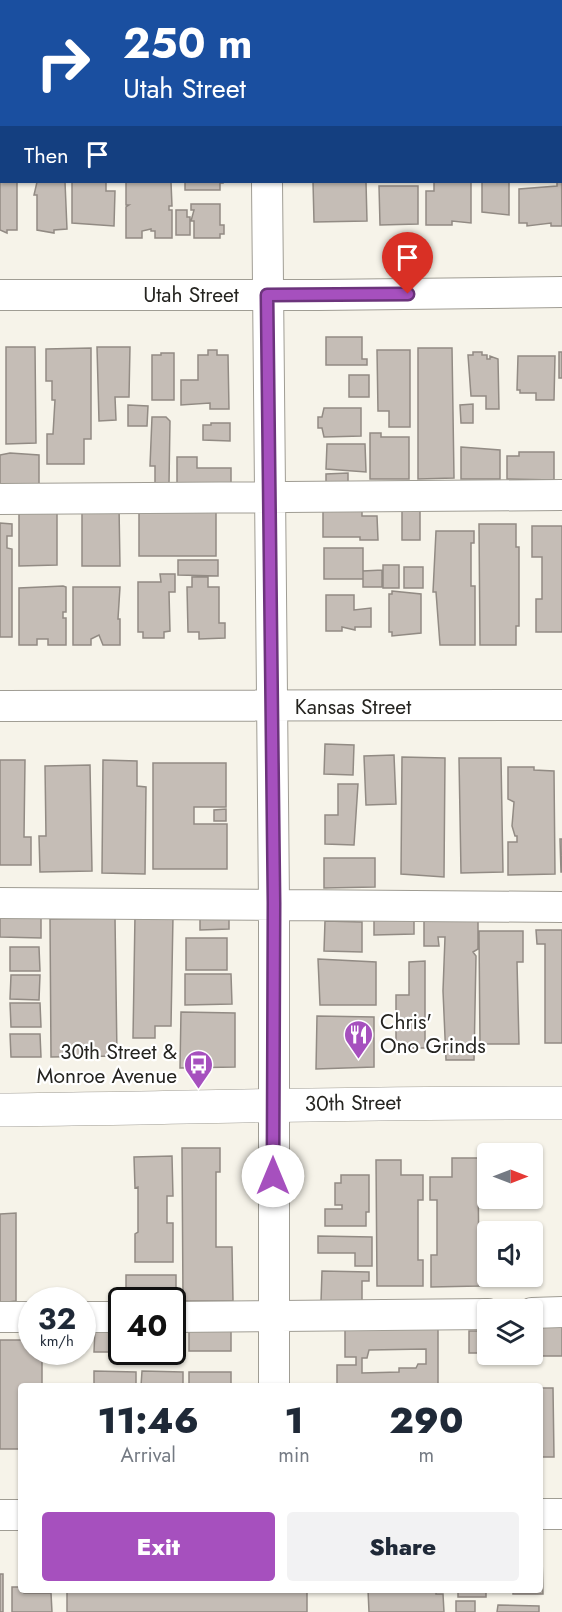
<!DOCTYPE html>
<style>
body{margin:0;font-family:Jost,sans-serif;background:#f2f2f3;color:#1f2937;height:100vh;display:flex;flex-direction:column;font-size:22px;white-space:nowrap}
*{box-sizing:border-box;margin:0}
p{font-size:20px;color:#747a83}
.icon{flex:none;width:33px;height:33px;fill:none;stroke:currentColor;stroke-width:2;stroke-linecap:round;stroke-linejoin:round}
.map{position:relative;flex:1;overflow:hidden}
.panel{position:absolute;left:18px;top:1383px;width:525px;height:210px;display:flex;flex-direction:column;background:#fff;border-radius:6px;box-shadow:0 2px 4px #0004}
.panel>*{flex:none}
.top-card{position:absolute;left:0px;top:0px;width:562px;height:183px;box-shadow:0 2px 4px #0004;background:#1a4fa0;color:#fff;overflow:hidden}
.needle{width:39px;rotate:90deg}
.tools{position:absolute;left:477px;top:1143px;display:grid;gap:12px}
.tools a{display:grid;place-items:center;width:66px;height:66px;border-radius:6px;background:#fff;box-shadow:0 2px 4px #0004;font-size:30px}
.speed{position:absolute;left:18px;top:1287px;display:flex;gap:12px;font-size:30px;font-weight:700;text-align:center}
.speed>*{display:grid;place-content:center;width:78px;height:78px;border-radius:50%;background:#fff;box-shadow:0 2px 4px #0004;line-height:1}
.speed small{font-size:15px;font-weight:400}
.speed .limit{border:3px solid #111;border-radius:9px;background:#fff;color:#111}
.pin{position:absolute;display:grid;place-items:center;width:51px;height:51px;color:#fff;margin:-62px -26px;border-radius:50% 50% 50% 0;rotate:-45deg;box-shadow:0 0 6px #0007}
.pin .icon{rotate:45deg}
.me{position:absolute;width:66px;margin:-33px;rotate:0deg;stroke-linejoin:round;filter:drop-shadow(0 0 4px #0008)}
.turn{display:flex;align-items:center;gap:21px;height:126px;padding:0 24px;font-size:27px}
.turn .icon{width:78px;height:78px;stroke-width:2.5}
.turn b{display:block;font-size:42px;line-height:51px}
.then{display:flex;align-items:center;height:57px;padding:0 24px;background:#0003;gap:12px;font-size:22px}
.eta{display:flex;justify-content:space-evenly;align-items:center;height:102px;text-align:center}
.eta b{font-size:36px;font-weight:800;line-height:42px}
.primary-button{display:flex;gap:12px;margin-top:auto;padding:12px 24px}
.primary-button a{flex:1;height:69px;border-radius:6px;background:#a650be;color:#fff;font-size:24px;font-weight:800;line-height:69px;text-align:center}
.primary-button a+a{background:#f2f2f3;color:#1f2937}
.map>svg:first-child{display:block}
.building{fill:#c5bdb6;stroke:#928b84;stroke-width:1.5;fill-rule:evenodd}
.lines{fill:none;stroke-linecap:round;stroke-linejoin:round}
.minor-casing{stroke:#a09d94;stroke-width:32}
.major-casing{stroke:#a09d94;stroke-width:34}
.minor{stroke:#fff;stroke-width:30}
.major{stroke:#fff;stroke-width:33}
.route-casing{stroke:#6c347c;stroke-width:15}
.route{stroke:#a650be;stroke-width:10}
.labels{text-anchor:middle;dominant-baseline:central;stroke-width:4.5;stroke-linejoin:round;paint-order:stroke}
.street-label{font-size:21px;fill:#252420;stroke:#fff}
.poi-label{font-size:21px;fill:#252420;stroke:#fff;text-anchor:start}
</style>
<div class="map">
<svg width="562" height="1612" viewBox="0 0 562 1612">
<rect width="100%" height="100%" fill="#f6f3e9"/>
<path class="building" d="M0 0H9L2 2V66Z
M32 0H61V2H32Z
M125 0H166L125 2Z
M369 0H407V2H369Z
M432 0H470V2H432Z
M489 0H521V2H489Z
M0 97H2V124H0Z
M561 118 562 226H551V223L527 226V223H519V189L557 186V182H561Z
M0 137H2V177H0Z
M0 182H17V230H7V233L0 230Z
M37 182H65L67 229 54 230V233L37 230V195H34Z
M72 182H106V191H115L114 226 72 223Z
M126 182H171L172 206H169V210H172V238H155V231H151V229L142 231V238H126V207L129 205H126Z
M185 182H223V183H220V190H185Z
M313 182H366L367 221 314 222Z
M434 182H471V223L452 221V225H426V191H434Z
M482 182H509V215L482 212Z
M379 186H418V224L380 225Z
M191 204H220V225H224V234H220V238H194V221H191L194 210H191Z
M176 210H187V217H190V235H176Z
M326 337H362V359H367V365H326Z
M6 347H35L36 443 6 444Z
M97 347H130L129 397H115L116 420 99 421Z
M91 348V439H84V464H47V434H53L55 400H52V381H46V349Z
M418 348H452L454 478 418 479Z
M208 350H217V355H228L229 409H210V403L181 405V380H198V355H208Z
M377 350H410V427H389V411H378Z
M473 352H482V355H487V359H490V356L498 359 499 409H486V396H471L468 355H473Z
M559 352H562V378H559Z
M161 353H174V400H152V355H161Z
M518 356H555L554 400H536V393H520V390H517Z
M349 375H369V397H349Z
M473 404V423H461L460 405Z
M128 405 148 406 147 426H128Z
M324 408H361V436L324 437 322 428H318V417H322Z
M152 417H166L170 421 169 484H155V466H150Z
M211 423H230V441L203 440V425H211Z
M370 433H381V437H409V479H370Z
M327 444H365L366 472 326 469Z
M461 447 500 450V479H461Z
M519 452H554V480L507 479V456H519Z
M10 453 39 455V484H0V455Z
M177 457H197V468H231V484H177Z
M348 473V483L326 484V474Z
M119 506 120 566H82V507Z
M19 507H57V565L19 566Z
M323 507H362V516H377L378 540H360V537H323Z
M139 508H216V556H139Z
M402 509H420V540H402Z
M0 523 12 524V536H7V548L12 549V637H0Z
M479 524H516V547H519V626H516V645H480Z
M532 526H562V632H536V599H542V557H532Z
M436 531H474V543H471V586H475V645H440L436 592H433Z
M324 548H363V579H324Z
M178 560H218V576L178 575Z
M383 565H399V588H383Z
M404 567H423V588H404Z
M382 570V587H363V571Z
M160 574H175V592H169L170 631 164 632V638H143V632H138V582H161Z
M192 577H208V587H219V623H225V638L199 639V632H188L187 587H192Z
M63 586 66 587V612H63V618H66V645H48V639H37V645H19V588Z
M73 587H120L118 619H120V645H103L99 635 91 639V645H73Z
M392 591 421 594V633L392 636V632H389V594H392Z
M326 595H354V610L371 608V627H355V630L342 627V631H326Z
M325 744 354 745 353 775 324 774Z
M394 755 396 804 366 805 364 756Z
M402 757 445 758 444 877 401 874Z
M459 758H501L503 872 461 873Z
M0 760H25L24 837H31V865H0Z
M103 760 137 761V786L146 787 145 874 102 873Z
M153 763H226V807H194V824H227V869H153Z
M90 765 92 871 40 872 39 836H46L45 766Z
M508 767H534V770L554 771 555 874 508 875V842H517V836H515L512 826 514 802 508 799Z
M338 784H358L354 845 325 844V815H338Z
M226 809V821H214V810Z
M560 839H562V872H561Z
M324 858H375V887L324 888Z
M200 910H229V929L200 930Z
M0 912 41 913V938L0 937Z
M374 912H414V934L374 935Z
M135 915 173 916 171 1026H155V1038H133Z
M424 915H478V949L473 952 476 956 474 1060H446L443 991 445 937H438L439 946H424Z
M115 918 117 1056 51 1057 50 919Z
M325 921 362 922V952L324 951Z
M536 930H562V1043H545V944H537Z
M479 931H523V962H517L519 1044H480Z
M186 938H227V970H186Z
M10 947H39L40 971H10Z
M318 959 376 962V1005H320Z
M425 961V1048H396V995H409V962Z
M185 974H231L232 1004 185 1005Z
M11 975H40L39 1000 10 999Z
M10 1003H40L41 1027H11Z
M181 1012 235 1013V1067L180 1068Z
M317 1016 374 1017V1067L316 1069Z
M10 1034H40L41 1057H11Z
M182 1148H220V1172H216V1247H232L233 1301H183Z
M172 1156 173 1196H167V1223H173V1262H135V1234L138 1232V1187L135 1188 134 1157Z
M452 1158H478L479 1286 431 1287V1255H437V1200H430V1177H452Z
M376 1160H401V1175H423V1200H418V1260H423V1286H377Z
M341 1175H369V1212H366V1226H325V1209H342V1205H335V1183H341Z
M16 1213V1301L0 1303V1214Z
M318 1236 372 1237V1266H355V1253H318Z
M322 1271 369 1272V1281H362V1303L321 1302Z
M126 1275H176V1301L126 1300Z
M345 1325 438 1326V1386H337V1365H356V1357H345ZM426 1349V1364H418L416 1368H399V1372L362 1373V1358H367L369 1350Z
M189 1327 231 1328V1351H189Z
M532 1327H562V1356H510L532 1354Z
M95 1328 122 1329V1352H136H94Z
M172 1329H183V1352H141H172Z
M469 1331H488V1353H469Z
M0 1340H32V1352H42V1386H21V1449H0Z
M94 1371 136 1372V1386H94Z
M142 1371 183 1372V1386H141Z
M189 1372H231V1386H189Z
M540 1388H553L554 1457H540Z
M540 1557H542L543 1594H513V1590H540Z
M0 1574H3V1612H0Z
M12 1587H21L24 1593H51L52 1612H12Z
M67 1590H307V1612H67Z
M368 1590H436V1594H443L444 1612H369Z
M458 1590H486V1597H458Z
M456 1601H475V1612H456Z
M498 1605 539 1606V1612H497Z"/>
<g class="lines">
<defs>
<path id="minor" d="M266 0V2
M0 85H2
M561 90H562
M267 182 274 903V1386
M0 295H319L562 292
M0 499 562 495
M0 706 562 705
M0 903 562 907
M532 1313 562 1312
M0 1317H32
M82 1317H122
M172 1317 488 1314
M540 1514H562
M0 1515H21"/>
<path id="major" d="M0 1110C187 1108 375 1102 562 1103"/>
</defs>
<use href="#minor" class="minor-casing"/>
<use href="#major" class="major-casing"/>
<use href="#minor" class="minor"/>
<use href="#major" class="major"/>
</g>
<g class="lines">
<defs>
<path id="route" d="M273 1176 274 903 267 295 408 294"/>
</defs>
<use href="#route" class="route-casing"/>
<use href="#route" class="route"/>
</g>
<defs>
<symbol id="restaurant-pin" viewBox="-11 -11 22 30"><path d="M0 17L-7.5 6A9.5 9.5 0 1 1 7.5 6Z" fill="#a650be" stroke="#fff"/><path d="M-5-6h1v4h1v-4h1v4h1v-4h1v5L-1.5 .5V6h-2V.5L-5-1ZM5-6V6H3V1.5H1.5Q1.5-4 5-6Z" fill="#fff"/></symbol>
<symbol id="bus-pin" viewBox="-11 -11 22 30"><path d="M0 17L-7.5 6A9.5 9.5 0 1 1 7.5 6Z" fill="#a650be" stroke="#fff"/><path d="M-5-6H5V4H4V6H2V4H-2V6H-4V4H-5ZM-3.5-4V0h7V-4ZM-3.5 1.2v1.5H-2V1.2ZM2 1.2v1.5H3.5V1.2Z" fill="#fff"/></symbol>
</defs>
<g fill-rule="evenodd">
<use href="#restaurant-pin" x="342" y="1018" width="33" height="45"/>
<use href="#bus-pin" x="182" y="1048" width="33" height="45"/>
</g>
<g class="labels">
<g class="street-label">
<text x="191" y="295">Utah Street</text>
<text x="353" y="707">Kansas Street</text>
<text transform="translate(353 1103) rotate(-1)">30th Street</text>
</g>
<g class="poi-label">
<text x="380" y="1022">Chris'<tspan x="380" dy="24">Ono Grinds</tspan></text>
<text x="177" y="1052" text-anchor="end">30th Street &amp;<tspan x="177" dy="24">Monroe Avenue</tspan></text>
</g>
</g>
</svg>
<div class="tools">
<a><svg class="needle" viewBox="-14 -14 28 28"><path d="M0-13l5 13h-10z" fill="#e53935"/><path d="M0 13l5-13h-10z" fill="#747a83"/></svg></a>
<a><svg class="icon" aria-label="sound" viewBox="0 0 24 24"><path d="M4 9h4l5-4v14l-5-4H4zM17 9q2 3 0 6"/></svg></a>
<a><svg class="icon" aria-label="layers" viewBox="0 0 24 24"><path d="M12 4l9 5-9 5-9-5zM3 14l9 5 9-5"/></svg></a>
</div>
<div class="speed"><div>32<small>km/h</small></div><div class="limit">40</div></div>
<div class="pin" style="left:408px;top:294px;background:#d93025"><svg class="icon" aria-label="arrive" viewBox="0 0 24 24"><path d="M6 21V4h12l-3 4 3 4H6"/></svg></div>
<svg class="me" style="left:273px;top:1176px" viewBox="-20 -20 40 40"><circle r="19" fill="#fff"/><path d="M0-13L10 11 0 6-10 11z" fill="#a650be"/></svg>
<div class="top-card">
<div class="turn"><svg class="icon" aria-label="right" viewBox="0 0 24 24"><path d="M7 20v-9h11M14 6l5 5-5 5"/></svg><div><b>250 m</b>Utah Street</div></div>
<div class="then">Then<svg class="icon" aria-label="arrive" viewBox="0 0 24 24"><path d="M6 21V4h12l-3 4 3 4H6"/></svg></div>
</div>
<section class="panel">
<div class="eta">
<div><b>11:46</b><p>Arrival</p></div>
<div><b>1</b><p>min</p></div>
<div><b>290</b><p>m</p></div>
</div>
<div class="primary-button"><a>Exit</a><a>Share</a></div>
</section>
</div>
